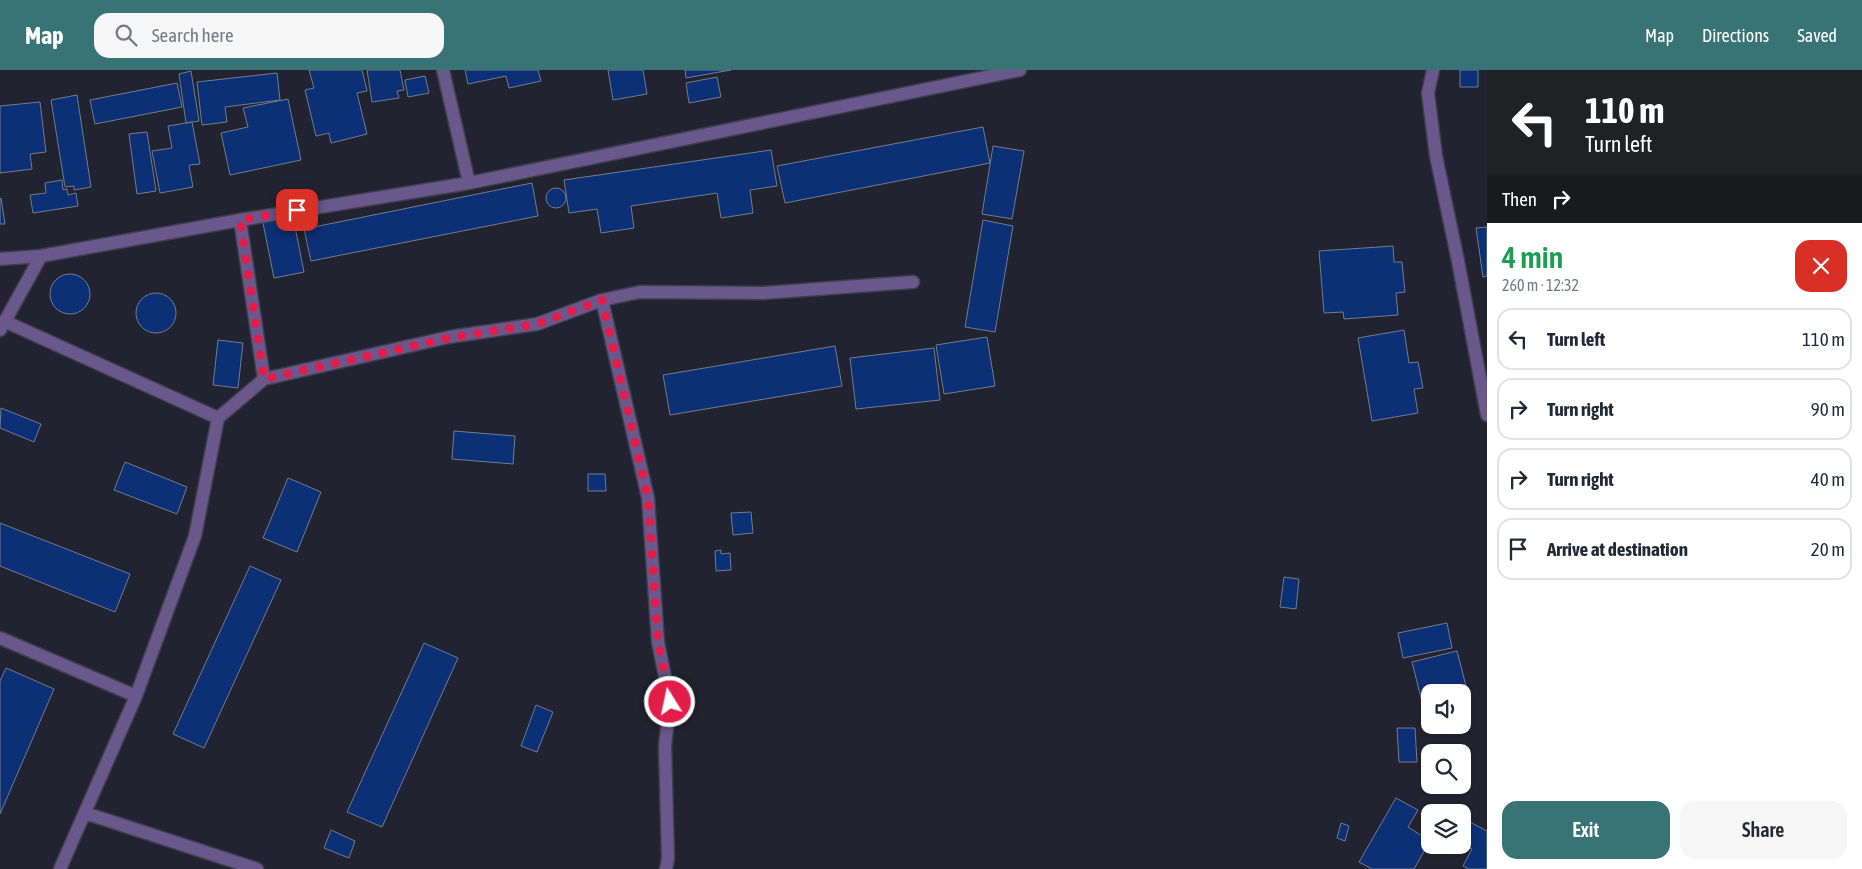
<!DOCTYPE html>
<meta charset="utf-8">
<style>
body{margin:0;font-family:"Asap Condensed",sans-serif;background:#f6f6f7;color:#1f2937;height:100vh;display:flex;flex-direction:column;font-size:19px;white-space:nowrap}
*{box-sizing:border-box;margin:0}
p{font-size:16px;color:#747a83}
.icon{flex:none;width:28px;height:28px;fill:none;stroke:currentColor;stroke-width:2;stroke-linecap:round;stroke-linejoin:round}
.map{position:relative;flex:1;overflow:hidden}
.side{display:flex;flex-direction:column;background:#fff;width:375px}
.side>*{flex:none}
.top-card{background:#202124;color:#fff;overflow:hidden}
.controls{position:absolute;left:1421px;top:614px;display:grid;gap:10px}
.controls a{display:grid;place-items:center;width:50px;height:50px;border-radius:10px;background:#fff;box-shadow:0 1px 4px #0004;font-size:25px}
.pin{position:absolute;display:grid;place-items:center;width:42px;height:42px;color:#fff;margin:-21px;border-radius:10px;box-shadow:0 2px 8px #0006}
.me{position:absolute;width:55px;margin:-28px;rotate:350deg;stroke-linejoin:round;filter:drop-shadow(0 0 4px #0008)}
.turn{display:flex;align-items:center;gap:18px;height:105px;padding:0 15px;font-size:22px}
.turn .icon{width:65px;height:65px;stroke-width:2.5}
.turn b{display:block;font-size:35px;line-height:42px}
.then{display:flex;align-items:center;height:48px;padding:0 15px;background:#0003;gap:10px;font-size:19px}
.round{display:grid;place-items:center;flex:none;width:52px;height:52px;border-radius:15px;background:#f6f6f7}
.overview{display:flex;align-items:center;justify-content:space-between;height:85px;padding:0 15px}
h1{font-size:30px;font-weight:600;line-height:38px;color:#1e9e55}
.primary-button{display:flex;gap:10px;margin-top:auto;padding:10px 15px}
.primary-button a{flex:1;height:58px;border-radius:15px;background:#387375;color:#fff;font-size:20px;font-weight:600;line-height:58px;text-align:center}
.primary-button a+a{background:#f6f6f7;color:#1f2937}
ul{padding:0;list-style:none}
li{display:flex;align-items:center;gap:15px;height:62px;margin:0 10px 8px;padding:0 5px;border:2px solid #e0e1e3;border-radius:15px}
li div{flex:1}
li b{display:block;font-size:19px}
li em{font-style:normal}
header{display:flex;align-items:center;gap:30px;box-sizing:border-box;height:70px;padding:0 25px;background:#387375;color:#fff}
header strong{font-size:24px}
nav{display:flex;gap:28px;margin-inline-start:auto;font-size:18px}
.search{width:350px;height:45px;background:#f6f6f7;display:flex;align-items:center;gap:12px;box-sizing:border-box;padding:0 18px;border-radius:15px;color:#747a83;font-size:19px}
main{display:flex;flex:1;min-height:0}
.map>svg:first-child{display:block}
.building{fill:#0c3076;stroke:#737c8a}
.lines{fill:none;stroke-linecap:round;stroke-linejoin:round}
.minor-casing{stroke:#3e3f4b;stroke-width:15}
.minor{stroke:#6a578b;stroke-width:12}
.route{stroke:#e11d48;stroke-width:9;stroke-dasharray:0 16.2}
</style>
<header>
<strong>Map</strong>
<div class="search"><svg class="icon" aria-label="search" viewBox="0 0 24 24"><circle cx="10" cy="10" r="6"/><path d="M15 15l6 6"/></svg>Search here</div>
<nav><a>Map</a><a>Directions</a><a>Saved</a></nav>
</header>
<main>
<div class="map">
<svg width="1487" height="799" viewBox="0 0 1487 799">
<rect width="100%" height="100%" fill="#222330"/>
<path class="building" d="M309 0H362L367 21 357 23 367 64 331 73 329 63 316 66 305 20 314 18Z
M367 0H400L404 20 397 21 399 28 372 32Z
M465 0H538L541 11 509 18 506 6 468 14Z
M608 0H643L647 24 613 30Z
M685 0H731L686 8Z
M1460 0H1478V17H1460Z
M191 1 199 51 186 53 179 4Z
M277 3 280 30 225 37 227 52 202 55 197 12Z
M425 6 429 23 408 27 405 10Z
M717 7 721 27 689 33 686 13Z
M177 13 182 37 95 54 90 30Z
M77 25 91 117 74 120V116L65 117 51 30Z
M288 29 301 90 230 105 221 63 248 57 243 38Z
M40 32 46 82 30 84 32 99 0 103V36Z
M192 52 200 94 189 95 193 117 160 123 152 81 172 78 168 56Z
M983 57 990 93 785 133 777 96Z
M147 62 156 121 137 124 129 64Z
M993 76 1024 81 1012 149 982 144Z
M771 80 777 116 750 120 753 143 721 148 717 123 631 136 634 158 601 163 597 139 569 143 564 110Z
M62 110 63 120 67 119 68 125 76 123 78 136 33 143 30 125 46 123 45 113Z
M532 113 538 146 311 191 304 159Z
M546 128a10 10 0 1 1 20 0a10 10 0 1 1-20 0Z
M1 128 5 154H0V129Z
M293 147 304 202 274 208 263 153Z
M983 150 1013 156 995 262 965 257Z
M1487 157V206L1483 207 1476 158Z
M1393 176 1394 192H1402L1405 222 1396 223 1398 245 1344 249 1343 242 1324 243 1319 181Z
M50 224a20 20 0 1 1 40 0a20 20 0 1 1-40 0Z
M136 243a20 20 0 1 1 40 0a20 20 0 1 1-40 0Z
M1404 260 1409 293 1418 292 1423 318 1414 319 1418 343 1372 351 1358 268Z
M987 267 995 316 944 324 936 275Z
M218 270 243 273 238 318 213 315Z
M835 276 842 316 670 345 663 305Z
M934 278 940 330 856 339 850 288Z
M1 338 41 354 34 372 0 358Z
M454 361 515 366 513 394 452 389Z
M125 392 187 417 177 444 114 420Z
M588 404H605L606 421H588Z
M288 408 321 422 297 482 263 468Z
M751 442 753 463 733 465 731 443Z
M0 453 130 504 115 542 0 496Z
M721 480V484L730 483 731 500 716 501 715 481Z
M250 496 281 510 204 678 173 664Z
M1284 507 1299 509 1296 539 1280 537Z
M1447 553 1452 578 1403 588 1398 563Z
M424 573 458 588 382 757 347 742Z
M1457 581 1467 620 1458 622H1430V629L1422 632 1412 592Z
M6 598 54 619 0 744V611Z
M536 635 553 642 537 682 521 676Z
M1397 658H1415L1417 692H1399Z
M1396 728 1418 740 1408 757 1430 771 1414 799H1372L1359 792Z
M1466 750 1487 761V799H1469L1463 796 1472 779 1462 775V756Z
M1341 753 1349 756 1345 771 1337 768Z
M331 760 355 771 349 788 324 778Z"/>
<g class="lines">
<defs>
<path id="minor" d="M443 0 469 113
M1433 0 1428 23 1436 86 1458 191 1487 345
M0 189 41 186 240 150 469 113 1020 0
M602 230 648 428 658 572 670 632 665 676 668 788 666 799
M4 251 218 348
M0 260 41 186
M264 309 449 267 537 254 602 230 640 222 763 223 913 212
M0 568 136 626
M85 743 257 799
M60 799 136 626 195 466 218 348 264 309 240 150"/>
</defs>
<use href="#minor" class="minor-casing"/>
<use href="#minor" class="minor"/>
</g>
<g class="lines">
<path class="route" d="M297 140 240 150 264 309 449 268 537 254 602 230 648 428 658 572 670 632"/>
</g>
</svg>
<div class="controls">
<a><svg class="icon" aria-label="sound" viewBox="0 0 24 24"><path d="M4 9h4l5-4v14l-5-4H4zM17 9q2 3 0 6"/></svg></a>
<a><svg class="icon" aria-label="search" viewBox="0 0 24 24"><circle cx="10" cy="10" r="6"/><path d="M15 15l6 6"/></svg></a>
<a><svg class="icon" aria-label="layers" viewBox="0 0 24 24"><path d="M12 4l9 5-9 5-9-5zM3 14l9 5 9-5"/></svg></a>
</div>
<div class="pin" style="left:297px;top:140px;background:#d93025"><svg class="icon" aria-label="arrive" viewBox="0 0 24 24"><path d="M6 21V4h12l-3 4 3 4H6"/></svg></div>
<svg class="me" style="left:670px;top:632px" viewBox="-20 -20 40 40"><circle r="17" fill="#e11d48" stroke="#fff" stroke-width="3"/><path d="M0-11L8 9 0 5-8 9z" fill="#fff"/></svg>
</div>
<section class="side">
<div class="top-card">
<div class="turn"><svg class="icon" aria-label="left" viewBox="0 0 24 24"><path d="M17 20v-9H6M10 6l-5 5 5 5"/></svg><div><b>110 m</b>Turn left</div></div>
<div class="then">Then<svg class="icon" aria-label="right" viewBox="0 0 24 24"><path d="M7 20v-9h11M14 6l5 5-5 5"/></svg></div>
</div>
<div class="overview"><div><h1>4 min</h1><p>260 m · 12:32</p></div><a class="round" style="background:#d93025;color:#fff"><svg class="icon" aria-label="close" viewBox="0 0 24 24"><path d="M6 6l12 12M18 6L6 18"/></svg></a></div>
<ul>
<li><svg class="icon" aria-label="left" viewBox="0 0 24 24"><path d="M17 20v-9H6M10 6l-5 5 5 5"/></svg><div><b>Turn left</b></div><em>110 m</em></li>
<li><svg class="icon" aria-label="right" viewBox="0 0 24 24"><path d="M7 20v-9h11M14 6l5 5-5 5"/></svg><div><b>Turn right</b></div><em>90 m</em></li>
<li><svg class="icon" aria-label="right" viewBox="0 0 24 24"><path d="M7 20v-9h11M14 6l5 5-5 5"/></svg><div><b>Turn right</b></div><em>40 m</em></li>
<li><svg class="icon" aria-label="arrive" viewBox="0 0 24 24"><path d="M6 21V4h12l-3 4 3 4H6"/></svg><div><b>Arrive at destination</b></div><em>20 m</em></li>
</ul>
<div class="primary-button"><a>Exit</a><a>Share</a></div>
</section>
</main>
